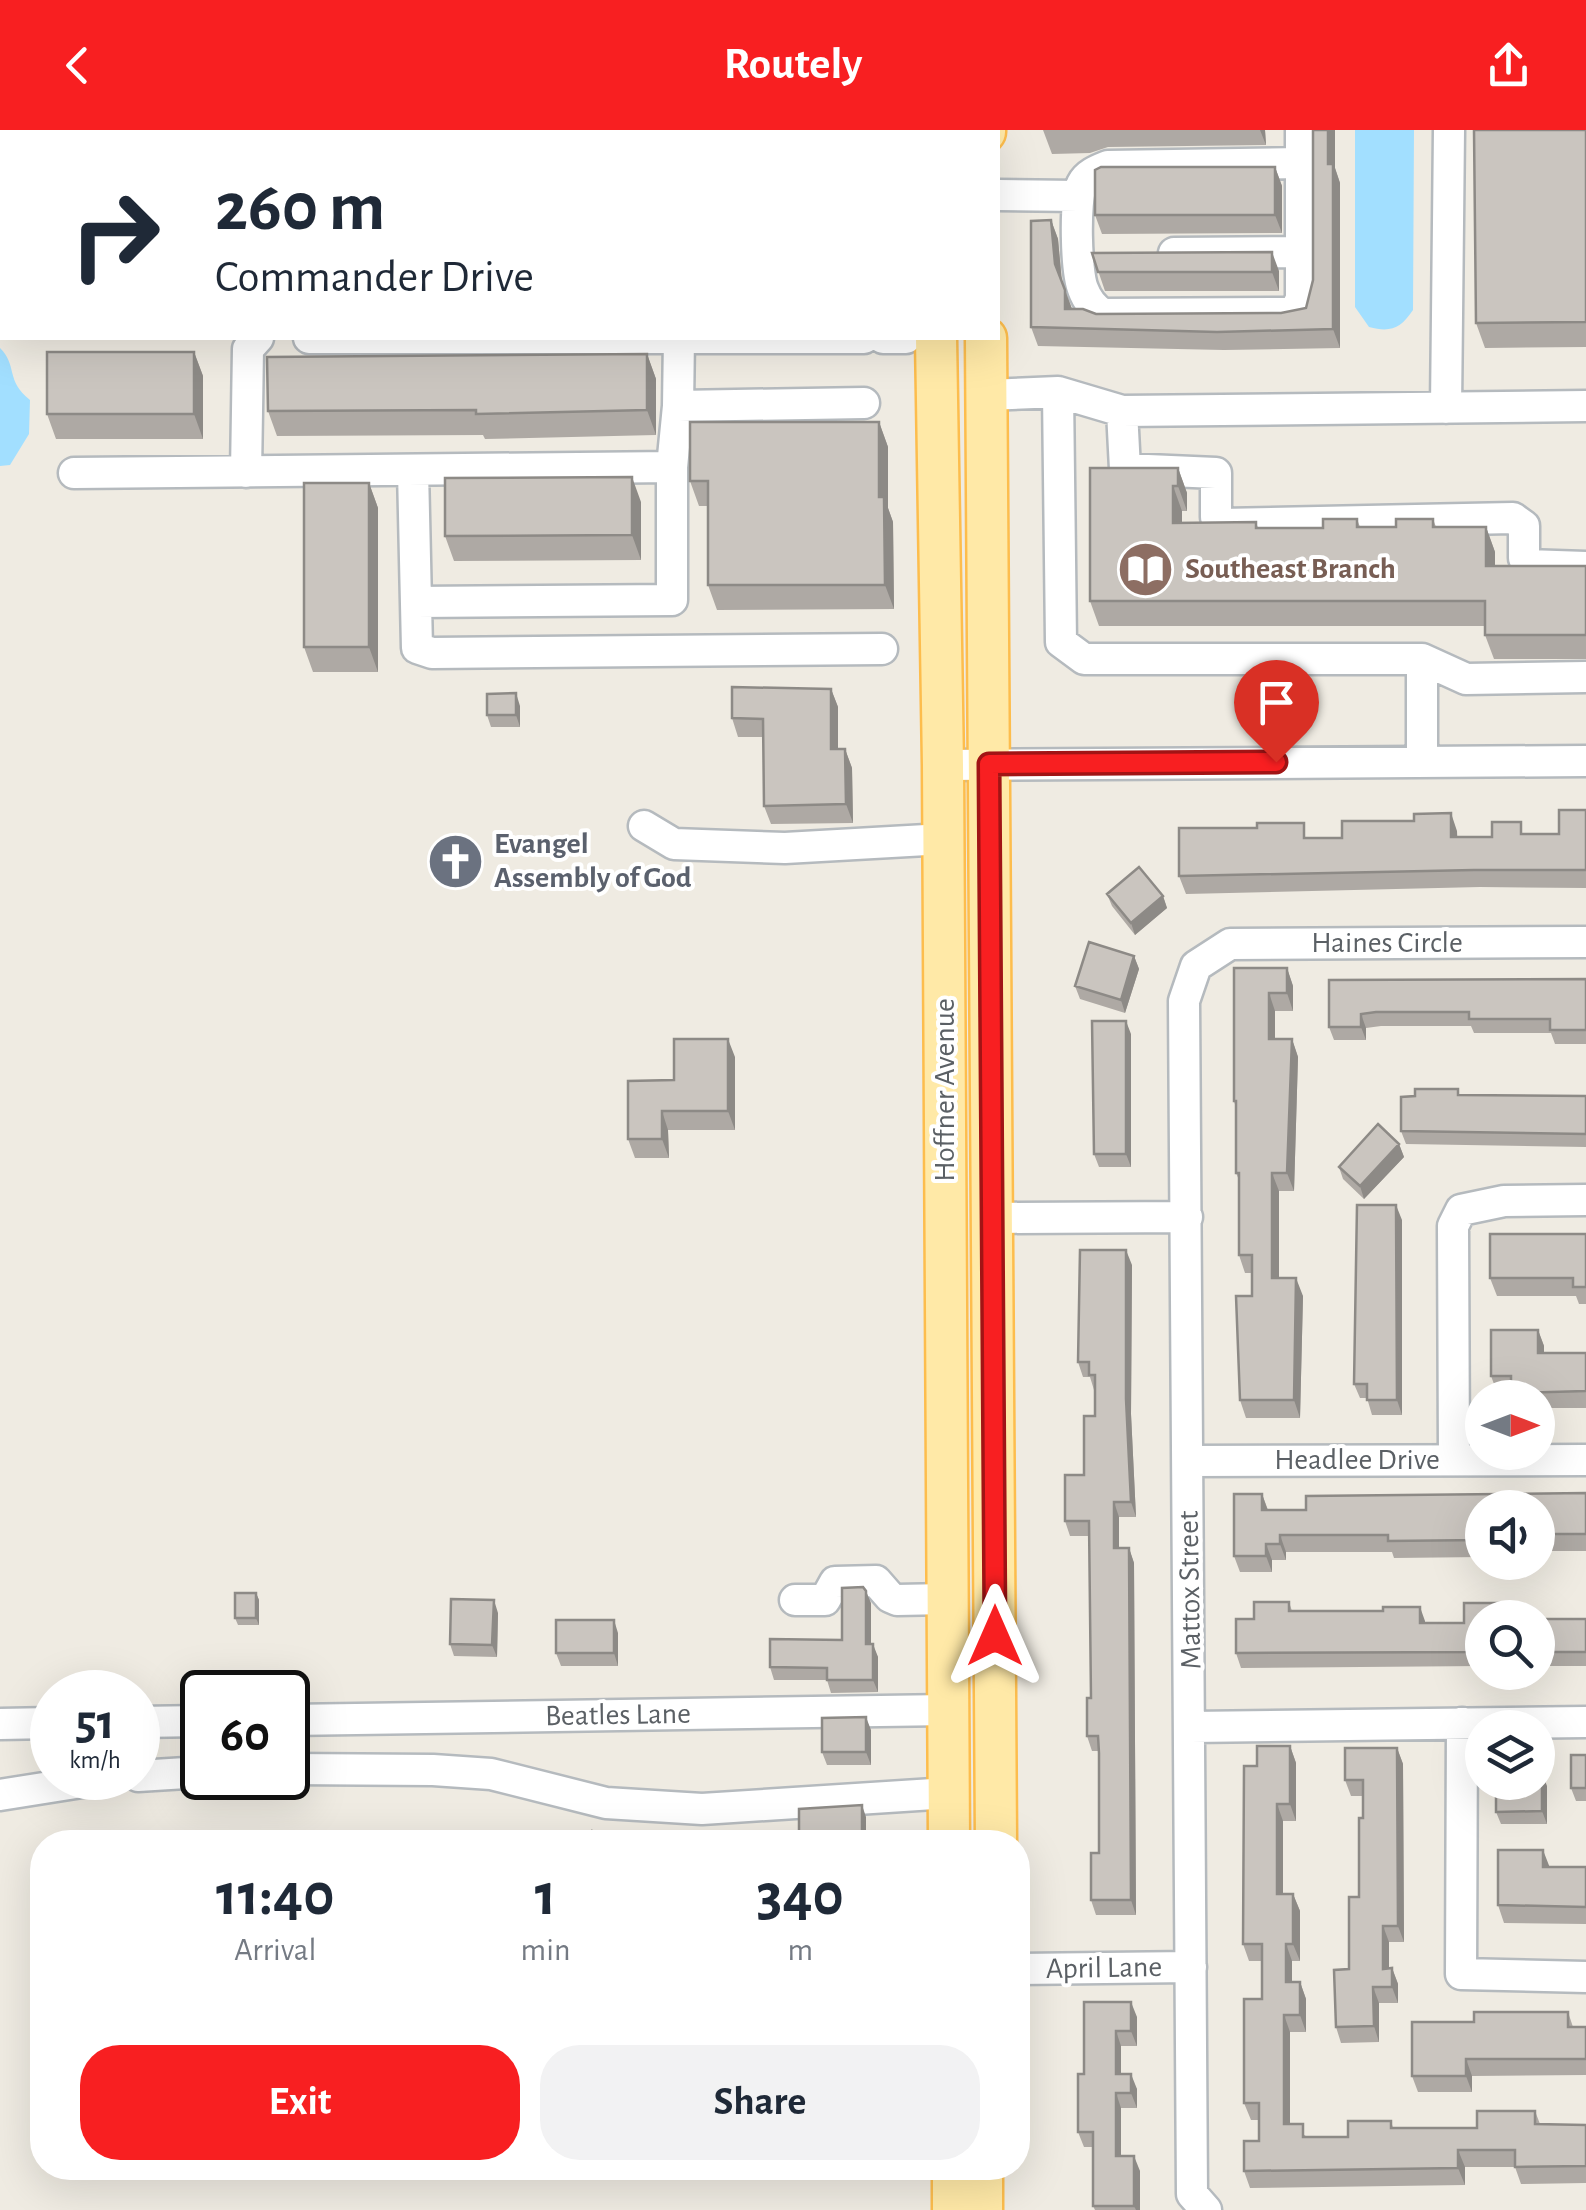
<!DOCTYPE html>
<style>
body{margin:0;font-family:"Alegreya Sans",sans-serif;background:#f2f2f3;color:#1f2937;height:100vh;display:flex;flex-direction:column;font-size:38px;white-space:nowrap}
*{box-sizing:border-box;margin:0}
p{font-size:32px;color:#747a83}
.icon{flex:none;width:55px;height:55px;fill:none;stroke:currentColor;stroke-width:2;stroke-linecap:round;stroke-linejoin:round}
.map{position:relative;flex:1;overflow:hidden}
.details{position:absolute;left:30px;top:1700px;width:1000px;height:350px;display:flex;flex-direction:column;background:#fff;border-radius:40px;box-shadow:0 10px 40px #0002}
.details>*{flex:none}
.top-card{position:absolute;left:0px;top:0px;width:1000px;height:210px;box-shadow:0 10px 40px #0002;background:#fff;color:#1f2937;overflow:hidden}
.needle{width:65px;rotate:90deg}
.tools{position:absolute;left:1465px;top:1250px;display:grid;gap:20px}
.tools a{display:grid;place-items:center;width:90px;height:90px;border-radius:50%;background:#fff;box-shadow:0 10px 40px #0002;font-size:50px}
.speed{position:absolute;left:30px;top:1540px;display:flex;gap:20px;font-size:50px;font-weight:700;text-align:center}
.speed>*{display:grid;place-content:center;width:130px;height:130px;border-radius:50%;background:#fff;box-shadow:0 10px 40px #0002;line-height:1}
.speed small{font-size:25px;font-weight:400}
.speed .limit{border:5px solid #111;border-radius:15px;background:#fff;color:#111}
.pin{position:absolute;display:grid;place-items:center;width:85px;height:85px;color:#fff;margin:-102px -42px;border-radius:50% 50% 50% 0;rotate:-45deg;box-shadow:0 0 10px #0007}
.pin .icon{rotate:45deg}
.me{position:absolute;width:110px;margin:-55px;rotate:0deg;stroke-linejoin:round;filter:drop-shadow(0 0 8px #0008)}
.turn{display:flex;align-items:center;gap:35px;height:210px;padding:0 50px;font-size:45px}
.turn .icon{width:130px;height:130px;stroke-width:2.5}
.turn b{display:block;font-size:70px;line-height:85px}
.eta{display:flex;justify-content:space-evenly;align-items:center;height:170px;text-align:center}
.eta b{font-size:60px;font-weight:700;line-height:70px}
.action{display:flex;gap:20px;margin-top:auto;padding:20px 50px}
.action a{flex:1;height:115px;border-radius:40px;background:#f81f21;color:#fff;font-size:40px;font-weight:700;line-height:115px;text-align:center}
.action a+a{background:#f2f2f3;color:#1f2937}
header{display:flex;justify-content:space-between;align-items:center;height:130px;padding:0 50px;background:#f81f21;color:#fff;font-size:45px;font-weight:700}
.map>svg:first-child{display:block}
.green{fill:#c0e9bc}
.water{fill:#a2dfff}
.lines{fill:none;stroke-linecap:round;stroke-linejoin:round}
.minor-casing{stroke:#b5babe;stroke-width:35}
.major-casing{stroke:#fdbd4d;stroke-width:45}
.minor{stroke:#fff;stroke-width:30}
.major{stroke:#ffe9a7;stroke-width:40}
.wall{fill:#aea9a4}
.shaded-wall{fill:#8d8a86}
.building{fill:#cac5bf;stroke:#8d8a86;stroke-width:2.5}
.route-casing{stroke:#a11415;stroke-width:25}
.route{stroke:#f81f21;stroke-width:18}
.labels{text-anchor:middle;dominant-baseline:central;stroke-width:8;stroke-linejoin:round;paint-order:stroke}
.education-label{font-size:30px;font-weight:bold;fill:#785e54;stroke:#fff;text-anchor:start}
.worship-label{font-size:30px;font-weight:bold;fill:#5b616d;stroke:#fff;text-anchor:start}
.street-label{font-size:30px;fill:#5b6065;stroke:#fff}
</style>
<header><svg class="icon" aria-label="back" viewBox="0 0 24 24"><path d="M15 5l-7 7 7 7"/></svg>Routely<svg class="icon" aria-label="share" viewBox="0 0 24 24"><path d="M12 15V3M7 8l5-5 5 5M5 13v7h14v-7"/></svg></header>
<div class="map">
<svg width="1586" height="2080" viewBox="0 0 1586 2080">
<rect width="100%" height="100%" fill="#efebe2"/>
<path class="green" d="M0 0H121L2 2V153Z"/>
<path class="water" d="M1355 0H1414L1413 180C1401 198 1391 203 1369 197L1355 177Z
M0 218C18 236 5 250 30 270L29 304 10 335 0 336Z"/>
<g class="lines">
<defs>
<path id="minor" d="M310 0 314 2
M1301 0V33
M345 2 436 0
M1301 33V169L1296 179 1288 183 1103 184C1093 178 1087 170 1083 159 1076 142 1074 70 1082 54 1087 44 1098 40 1108 36Z
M998 65 1078 66
M1174 123 1301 122
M309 208H864
M883 208H906
M1058 262 1061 512 1084 529H1422L1466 549 1586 547
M987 265 1058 262 1122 281 1586 276
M678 276 679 208
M1446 278 1449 0
M1122 281 1125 339 1216 343V387L1222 394 1513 388 1524 396V428L1527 435 1586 437
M413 340 417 518 432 523 882 519
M246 342 248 219 258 208
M74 343 672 337 678 276 864 273
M416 472 672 470V337
M1422 529V632
M943 635 1586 631
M644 696 674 714 785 718 944 709
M992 1088 1187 1087
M1454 1330 1453 1096 1461 1080 1504 1071 1586 1070
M1188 1331 1586 1330
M795 1470H825L835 1452 876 1451 890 1467 897 1470 947 1469
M288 1590 948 1580
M138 1592 202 1591
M1462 1593 1461 1844 1586 1847
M0 1594 52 1593
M1191 1597 1586 1592
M288 1639 433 1640 491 1644 606 1673 702 1679 949 1663
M138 1646 202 1642
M0 1665 107 1648
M1018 1839 1191 1837
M1206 2080 1192 2064 1184 871 1196 836 1230 814 1586 812"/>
<path id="major" d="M935 0V2
M985 2V0
M936 208 943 635 949 1712
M986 208 996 1712
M953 2038V2080
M982 2038V2080"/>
</defs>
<use href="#minor" class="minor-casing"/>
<use href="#major" class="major-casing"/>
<use href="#minor" class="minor"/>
<use href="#major" class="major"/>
</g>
<path class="wall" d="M1043 0H1265L1266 15 1108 17 1090 23 1052 24Z
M1335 0V38L1340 53V218L1224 220 1038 216 1031 197 1051 90 1058 109 1062 152 1072 179 1096 184 1281 183 1306 178 1313 150Z
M1586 0V217L1485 218 1476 193Z
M1275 37 1282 56V103L1102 104 1095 85Z
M1092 123 1279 141V161H1105Z
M194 222 203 246V309H56L47 284Z
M647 224 656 249V305L485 309 483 305 277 306 268 281Z
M879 292 888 317V378L893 392 894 479 717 480 708 455V376H699L690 351Z
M1178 338 1187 363V381H1182V392H1256L1258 398H1323L1357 389 1360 397H1396L1433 389 1436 397H1486L1495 422V436H1586V529H1494L1485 505V496H1099L1090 471Z
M369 353 378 378V542H313L304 517Z
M641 372V430L454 431 445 406Z
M831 559 838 577V619H845L852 638 853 693 771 694 764 676 763 607H738L732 588Z
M520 576V597H491L487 585Z
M1586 680V758L1480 757 1186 764 1179 746 1257 698 1309 708H1342L1457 701V707L1559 704Z
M1107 764 1163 766 1167 778 1135 805 1112 776Z
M1134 826 1139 839 1125 883 1080 869 1075 856Z
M1234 838H1287L1293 856V881H1275V909H1292L1298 927 1294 1061H1279V1148L1303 1166 1300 1288H1246L1240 1270 1252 1166V1143H1245L1239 1125V1050L1236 1043V978L1234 971Z
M1586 849V914H1555L1551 903H1474L1471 896H1381L1366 898V910H1334L1329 897V850Z
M1131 904V1037H1099L1094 1024Z
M735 927V1000H668L669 1028H635L628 1009 674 950Z
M1461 965 1586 966V1017L1406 1014 1401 1001 1415 966Z
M1399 1014 1404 1027 1364 1069 1343 1049 1339 1037Z
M1402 1090V1285H1372L1367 1268H1360L1354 1254Z
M1586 1104V1174H1579L1576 1166H1497L1490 1148Z
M1132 1135 1131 1284 1136 1387H1119V1418H1129L1134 1433 1136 1785H1096L1091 1770 1099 1723V1621H1092L1087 1606 1091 1568 1089 1406H1070L1065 1391 1084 1345 1095 1286 1094 1260 1090 1247H1083L1078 1232Z
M1538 1200 1544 1216V1223H1586V1278H1538V1268H1513L1511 1262H1497L1491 1246Z
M1586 1363V1421H1538V1378H1482V1427L1394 1428 1392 1422H1286V1430H1272V1442H1240L1234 1426 1262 1364 1268 1380H1306Z
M256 1463 259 1470V1495H238L235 1488Z
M1289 1472 1292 1481 1425 1491V1493H1464L1482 1488V1536L1241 1538 1236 1523 1254 1489Z
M871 1473V1514L878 1527V1562L831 1563 827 1550H774L770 1537 842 1510Z
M498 1483 497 1527 454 1526 450 1514Z
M1538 1489H1586V1536H1538Z
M618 1503V1536H561L556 1523Z
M871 1600V1635H827L822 1622Z
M1290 1616 1296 1633V1691H1283V1764H1293L1300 1781V1831H1292V1852H1300L1306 1869V1902H1290V1994L1307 2007H1348L1391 1991 1393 1998H1477L1535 1981 1540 1994 1586 1995V2053L1521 2054 1515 2037H1465V2055L1250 2058 1244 2041 1259 2011V1990H1251L1244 1973 1262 1869V1831H1249L1243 1814 1257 1636Z
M1397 1618 1403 1634 1404 1812H1389V1839L1392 1838 1398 1854V1873H1379V1912L1341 1913 1336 1897 1349 1839 1359 1767 1363 1688V1666H1351L1345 1650Z
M1586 1625V1671H1576L1571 1658Z
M1547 1656V1694H1501L1496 1682Z
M866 1687V1712H803L799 1702Z
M1549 1737H1586V1794L1504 1793 1498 1775Z
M1084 1872 1137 1887V1916H1121V1944L1137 1959V1978H1121V2026L1140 2041V2080H1095L1093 2076V2017H1084L1078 2002 1084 1944Z
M1568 1882 1573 1897H1586V1945L1472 1946V1962H1418L1412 1946 1474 1892Z"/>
<path class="shaded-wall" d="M1260 0H1265L1266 15Z
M1328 0H1335V38L1340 53V218L1333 199Z
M1275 37 1282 56V103L1275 85Z
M1051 90 1058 109 1062 153 1055 134Z
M1272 122 1279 141V161L1272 142Z
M1065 160 1072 179H1065Z
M194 222 203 246V309L194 284Z
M647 224 656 249V305L647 280Z
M879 292 888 317V378L893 392 894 479 885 455 879 367Z
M1178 338 1187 363V381L1178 356Z
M632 347 641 372V430L632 405Z
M369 353 378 378V542L369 517Z
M1173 356 1182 381V417L1173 393Z
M1486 397 1495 422V461L1486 436Z
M831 559 838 577V638L831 619Z
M516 563 520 576V597L516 585Z
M845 619 852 638 853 693 846 674Z
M1451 683 1457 701 1458 725 1451 707Z
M1163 766 1167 778 1135 805 1131 793Z
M1134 826 1139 839 1125 883 1121 870Z
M1287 838 1293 856V881L1287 863Z
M1269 863 1275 881V927L1269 909Z
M1361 884 1366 898V910L1361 897Z
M1126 891 1131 904V1037L1126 1024Z
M728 909 735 927V1000L728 981Z
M1292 909 1298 927 1294 1061 1287 1043Z
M662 981 668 1000 669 1028 662 1009Z
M1399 1014 1404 1027 1364 1069 1360 1056Z
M1272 1043 1279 1061V1166L1272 1148Z
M1396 1075 1402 1090V1285L1397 1270Z
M1126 1120 1132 1135 1131 1284 1136 1387 1131 1372 1126 1269Z
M1296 1148 1303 1166 1300 1288 1294 1270Z
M1538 1200 1544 1216V1239L1538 1223Z
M1262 1364 1268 1381 1262 1380Z
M1114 1372 1119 1387V1433L1114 1418Z
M1280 1405 1286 1422V1430L1280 1414Z
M1266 1414 1272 1430V1442L1266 1426Z
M1129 1418 1134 1433 1136 1785 1131 1770Z
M866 1461 871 1473V1527L866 1514Z
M256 1463 259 1470V1495L256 1488Z
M494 1470 498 1483 497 1527 492 1515Z
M1420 1477 1425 1491V1507L1420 1493Z
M614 1490 618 1503V1536L614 1523Z
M873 1514 878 1527V1562L873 1550Z
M866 1587 871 1600V1635L866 1622Z
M1290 1616 1296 1633V1691L1290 1674Z
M1397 1618 1403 1634 1404 1812 1398 1796Z
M1542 1643 1547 1656V1694L1542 1681Z
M1277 1674 1283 1691V1781L1277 1764Z
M862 1675 866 1687V1712L862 1702Z
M1543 1720 1550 1738 1543 1737Z
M1293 1764 1300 1781V1831L1293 1814Z
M1383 1796 1389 1812V1855L1383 1839Z
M1286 1814 1292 1831V1869L1286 1852Z
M1392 1838 1398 1854V1873L1392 1857Z
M1300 1852 1306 1869V1902L1300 1885Z
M1373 1857 1379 1873V1912L1374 1896Z
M1131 1872 1137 1887V1916L1131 1901Z
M1284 1885 1290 1902V2011L1284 1994Z
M1116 1901 1121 1916V1959L1116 1944Z
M1466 1929 1472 1946V1962L1466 1946Z
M1131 1944 1137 1959V1978L1131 1963Z
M1116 1963 1121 1978V2041L1116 2026Z
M1458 2020 1465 2037V2055L1458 2038Z
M1134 2026 1140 2041V2080H1136L1134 2076Z"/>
<path class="building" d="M1313 0H1328V34H1333V199L1217 202 1031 197V91L1051 90 1055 134 1065 160V179H1083L1096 184 1281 183 1306 178 1313 150Z
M1474 0H1586V192L1476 193Z
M1101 37H1275V85H1095V40Z
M1272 122V142H1098L1092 123Z
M47 222H194V284H47Z
M647 224V280L476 284V280L268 281 267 227Z
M690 292H879V367H884L885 455H708V351H690Z
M1090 338H1178V356H1173V393L1256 392V398H1323V389H1357V397H1396V389H1433V397H1486V436H1586V505H1485V471H1090Z
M632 347V405L445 406V348Z
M304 353H369V517H304Z
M732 557 831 559V619H845L846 674 764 676 763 589 732 588Z
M516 563V585H487V564Z
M1559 680H1586V740H1474L1179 746V698H1257V693H1304V708H1342V691H1414V684L1451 683V707H1492V692H1521V704H1559Z
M1139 737 1163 766 1131 793 1107 764Z
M1089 812 1134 826 1121 870 1075 856Z
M1234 838H1287V863H1269V909H1292L1287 1043H1272V1148H1296L1294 1270H1240L1236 1166H1252V1125H1239V1043H1236V971H1234Z
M1586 849V900H1550V889H1469V882H1376L1361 884V897H1329V850Z
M1092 891H1126V1024H1094Z
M674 909H728V981H662V1009H628V951L674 950Z
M1415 959H1458V965L1586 966V1004L1401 1001V967L1415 966Z
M1378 994 1399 1014 1360 1056 1339 1037Z
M1357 1075H1396L1397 1270H1367V1254H1354Z
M1490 1104H1586V1157H1573V1148H1490Z
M1080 1120H1126V1269L1131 1372H1114V1418H1129L1131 1770H1091V1723H1099V1623L1098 1606H1087V1568H1091L1089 1391H1065V1345H1084V1286H1095V1245H1089V1232H1078Z
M1491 1200H1538V1223H1586V1261L1511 1263V1246H1491Z
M1586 1363V1404H1538V1378H1482V1410L1388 1411V1405H1280V1414H1266V1426H1234V1364H1262V1380H1306V1366Z
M863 1457 866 1461V1514H873V1550H827V1538L770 1537V1509L842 1510V1458Z
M235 1463H256V1488H235Z
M451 1469 494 1470 492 1515 450 1514Z
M1254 1472H1289V1481H1383V1477H1420V1493H1464V1473H1515V1488H1482V1522L1236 1523V1489H1254Z
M1538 1489H1586V1522H1538Z
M556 1490H614V1523H556Z
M866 1587V1622H822V1588Z
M1257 1616H1290V1674H1277V1764H1293V1814H1286V1852H1300V1885H1284V1994H1303V2007H1348V1991H1391V1998H1477V1981H1535V1994L1586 1995V2036L1515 2037V2020H1458V2038L1244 2041V2011H1259V1973H1244V1869H1262V1814H1243L1244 1636H1257Z
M1345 1618H1397L1398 1796H1383V1839L1392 1838V1857H1373L1374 1896 1336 1897 1334 1840 1349 1839V1767H1359V1688H1363V1650H1345Z
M1571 1625H1586V1658H1571Z
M1538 1643H1542V1681L1496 1682V1652H1538Z
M862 1675V1702H799V1679Z
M592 1701 640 1710 639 1712H590Z
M1498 1720H1543V1737H1586V1777L1498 1775Z
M1084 1872H1131V1901H1116V1944H1131V1963H1116V2026H1134V2076H1093V2002H1078V1944H1084Z
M1474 1882H1568V1897H1586V1929H1466V1946H1412V1892H1474Z"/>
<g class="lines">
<defs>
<path id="route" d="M995 1506 989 634 1276 632"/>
</defs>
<use href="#route" class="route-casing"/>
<use href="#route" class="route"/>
</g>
<defs>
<symbol id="library-disc" viewBox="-11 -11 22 22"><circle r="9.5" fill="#8d6e63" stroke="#fff"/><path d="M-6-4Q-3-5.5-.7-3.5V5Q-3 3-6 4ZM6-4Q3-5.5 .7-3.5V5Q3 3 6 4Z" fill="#fff"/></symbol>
<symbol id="church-disc" viewBox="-11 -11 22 22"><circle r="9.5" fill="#6b7280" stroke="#fff"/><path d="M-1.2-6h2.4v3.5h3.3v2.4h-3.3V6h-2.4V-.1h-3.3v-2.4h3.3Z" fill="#fff"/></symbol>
</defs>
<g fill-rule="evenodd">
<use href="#library-disc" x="1114" y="408" width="63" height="63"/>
<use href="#church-disc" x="424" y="700" width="63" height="63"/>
</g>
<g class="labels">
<g class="education-label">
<text x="1185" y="439">Southeast Branch</text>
</g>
<g class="worship-label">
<text x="494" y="714">Evangel<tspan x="494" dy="34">Assembly of God</tspan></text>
</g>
<g class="street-label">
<text x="1387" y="813">Haines Circle</text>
<text transform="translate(945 960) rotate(-90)">Hoffner Avenue</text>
<text x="1357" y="1330">Headlee Drive</text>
<text transform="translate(1190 1460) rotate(-91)">Mattox Street</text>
<text transform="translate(618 1585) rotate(-1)">Beatles Lane</text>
<text transform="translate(1104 1838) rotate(-1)">April Lane</text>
</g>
</g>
</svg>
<div class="tools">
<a><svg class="needle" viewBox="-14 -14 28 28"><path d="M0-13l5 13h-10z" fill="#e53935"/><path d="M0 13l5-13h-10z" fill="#747a83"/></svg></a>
<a><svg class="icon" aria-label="sound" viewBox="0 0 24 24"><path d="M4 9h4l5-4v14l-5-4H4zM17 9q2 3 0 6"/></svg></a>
<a><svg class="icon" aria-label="search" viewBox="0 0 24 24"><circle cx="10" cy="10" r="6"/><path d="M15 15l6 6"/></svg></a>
<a><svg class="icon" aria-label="layers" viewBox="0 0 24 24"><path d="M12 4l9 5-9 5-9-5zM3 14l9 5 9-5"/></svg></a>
</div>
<div class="speed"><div>51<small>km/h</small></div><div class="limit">60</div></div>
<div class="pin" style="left:1276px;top:632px;background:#d93025"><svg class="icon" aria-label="arrive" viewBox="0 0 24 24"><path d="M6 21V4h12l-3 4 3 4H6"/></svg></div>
<svg class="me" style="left:995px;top:1506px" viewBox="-20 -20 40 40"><path d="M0-17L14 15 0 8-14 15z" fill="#f81f21" stroke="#fff" stroke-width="4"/></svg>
<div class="top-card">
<div class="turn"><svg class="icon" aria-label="right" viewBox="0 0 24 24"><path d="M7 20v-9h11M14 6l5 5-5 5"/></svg><div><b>260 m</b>Commander Drive</div></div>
</div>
<section class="details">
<div class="eta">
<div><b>11:40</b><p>Arrival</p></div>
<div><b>1</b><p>min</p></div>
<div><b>340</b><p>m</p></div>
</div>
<div class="action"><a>Exit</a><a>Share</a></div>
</section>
</div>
